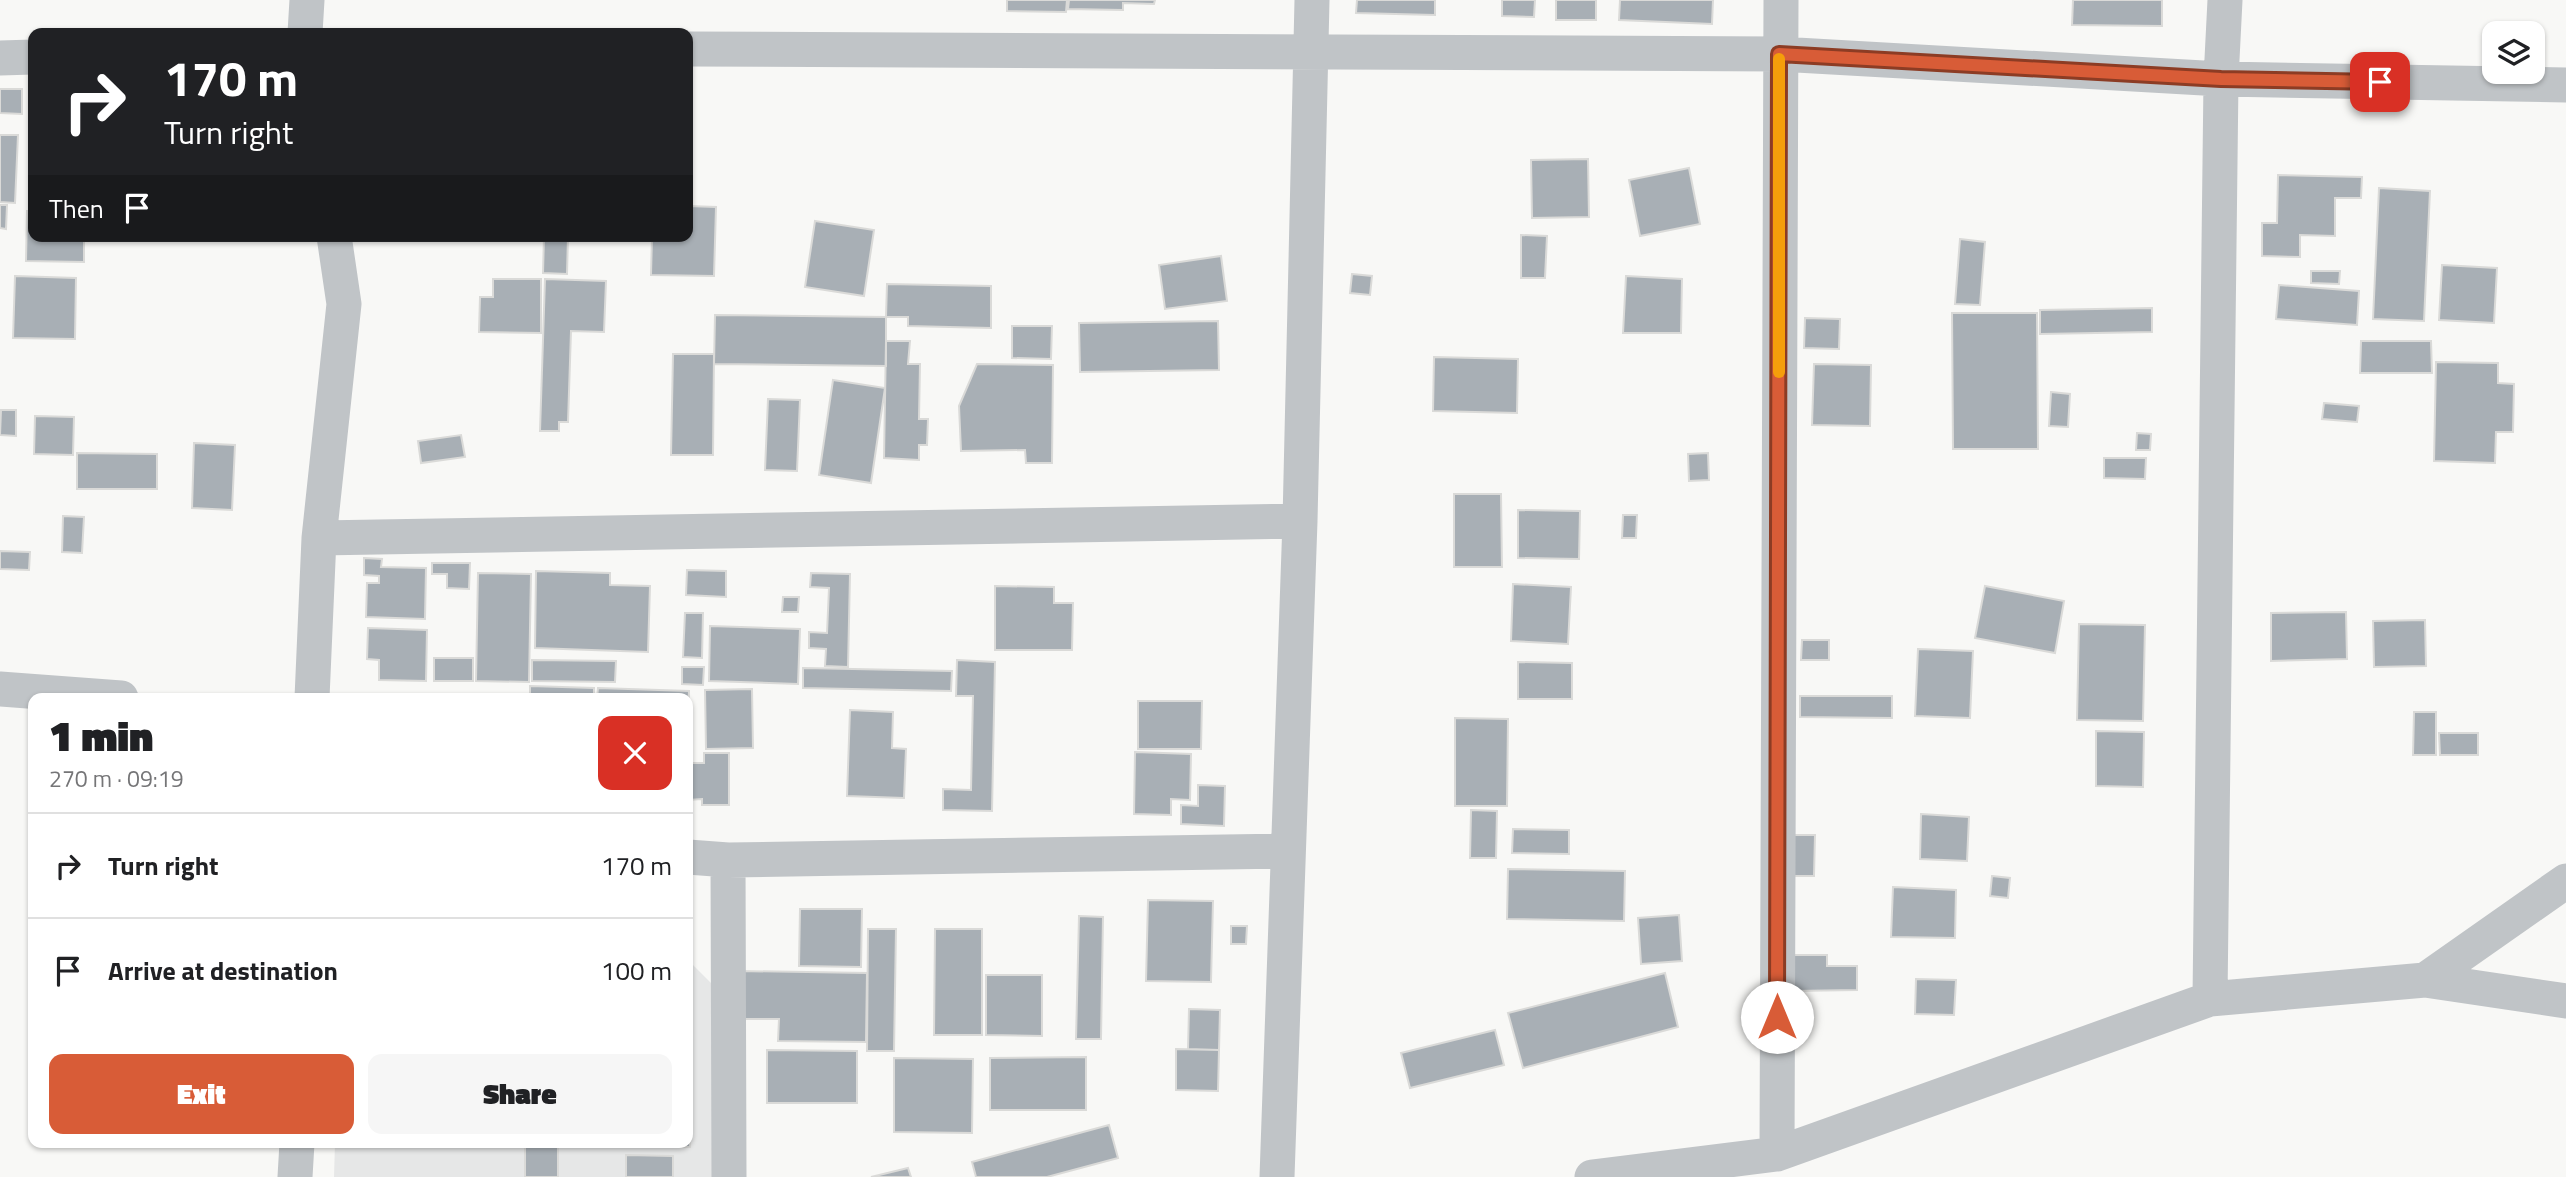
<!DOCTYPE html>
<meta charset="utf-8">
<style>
body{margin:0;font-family:"Titillium Web",sans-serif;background:#f6f6f6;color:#202124;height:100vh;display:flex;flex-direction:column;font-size:26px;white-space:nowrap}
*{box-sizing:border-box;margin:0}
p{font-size:23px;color:#757577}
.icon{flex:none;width:38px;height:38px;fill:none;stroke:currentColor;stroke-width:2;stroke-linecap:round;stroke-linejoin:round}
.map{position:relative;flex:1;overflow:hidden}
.drawer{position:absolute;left:28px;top:693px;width:665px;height:455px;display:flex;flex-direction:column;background:#fff;border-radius:14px;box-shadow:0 2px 5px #0004}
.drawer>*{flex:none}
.banner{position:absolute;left:28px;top:28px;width:665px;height:214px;border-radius:14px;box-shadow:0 2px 5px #0004;background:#202124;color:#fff;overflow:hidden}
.buttons{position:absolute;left:2482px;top:21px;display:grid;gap:14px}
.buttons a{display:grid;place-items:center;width:63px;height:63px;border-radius:14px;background:#fff;box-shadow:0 2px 5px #0004;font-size:35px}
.pin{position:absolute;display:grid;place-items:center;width:60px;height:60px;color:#fff;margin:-30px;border-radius:14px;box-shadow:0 4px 10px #0006}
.me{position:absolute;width:77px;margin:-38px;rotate:0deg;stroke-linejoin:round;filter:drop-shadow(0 0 5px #0008)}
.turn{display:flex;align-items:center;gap:24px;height:147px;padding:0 21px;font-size:32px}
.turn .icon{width:91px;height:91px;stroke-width:2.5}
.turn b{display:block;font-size:49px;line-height:60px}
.then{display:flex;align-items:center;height:66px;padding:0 21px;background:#0003;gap:14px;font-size:26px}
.round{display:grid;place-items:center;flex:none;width:74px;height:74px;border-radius:14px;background:#f6f6f6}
.overview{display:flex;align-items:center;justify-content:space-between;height:119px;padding:0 21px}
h1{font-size:42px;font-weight:800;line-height:52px}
.cta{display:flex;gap:14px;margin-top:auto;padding:14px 21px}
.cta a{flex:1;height:80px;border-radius:14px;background:#d85c37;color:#fff;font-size:28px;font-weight:800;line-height:80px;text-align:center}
.cta a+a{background:#f6f6f6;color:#202124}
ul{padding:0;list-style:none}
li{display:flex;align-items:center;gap:21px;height:105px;padding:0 21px;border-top:2px solid #e0e0e0}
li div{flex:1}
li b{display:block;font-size:26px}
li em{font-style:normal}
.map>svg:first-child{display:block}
.built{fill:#e6e7e7}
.building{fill:#a8afb5;stroke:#dadad8;stroke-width:2}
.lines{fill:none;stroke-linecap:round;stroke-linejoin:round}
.street{stroke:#c0c4c7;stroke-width:35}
.route-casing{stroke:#8c3c24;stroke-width:18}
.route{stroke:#d85c37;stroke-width:12}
.slow{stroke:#f59e0b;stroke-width:12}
</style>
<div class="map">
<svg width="2566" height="1177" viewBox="0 0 2566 1177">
<rect width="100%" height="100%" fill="#f8f8f6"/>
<path class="built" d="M688 960 712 984 718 1177H334L335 1143H688Z"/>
<path class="building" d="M1007 0H1067L1066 12 1007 11Z
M1069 0H1155L1154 4 1123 3V10L1068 9Z
M1357 0H1435V15L1356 13Z
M1502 0H1535L1534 17 1502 16Z
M1556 0H1596V20H1556Z
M1620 0H1713L1712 24 1619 20Z
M2073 0H2162V26L2072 25Z
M0 89H22V114L0 113Z
M0 135H18L15 203 0 202Z
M1588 159 1589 217 1532 218 1531 160Z
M1689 168 1700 224 1640 236 1629 180Z
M2278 175 2362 177 2361 198H2335V236L2300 235V257L2262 256V223H2277Z
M2379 188 2430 191 2424 321 2373 319Z
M0 205H7L6 229 0 228Z
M688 206 716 207 714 276 651 275 652 236H688Z
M27 211H33V236H84V262L26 261Z
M815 221 874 230 864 296 805 287Z
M1521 235 1547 236 1545 278H1521Z
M544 236H568L567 274 543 273Z
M1960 239 1985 242 1980 305 1955 304Z
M1221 256 1227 301 1165 309 1159 265Z
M2442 265 2497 268 2494 323 2439 320Z
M2311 271H2340L2339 284 2311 283Z
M1352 274 1372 276 1370 295 1350 293Z
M15 276 76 278 75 339 13 338Z
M1626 276 1682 279 1681 333H1623Z
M493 279H541V333L479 332 480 297H493Z
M545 279 606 281 604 332 571 331 568 422H559V431H540Z
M887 284 991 286V328L908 326V317H886Z
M2279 285 2359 291 2357 325 2276 319Z
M2152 308V332L2040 334V310Z
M1952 313H2037L2038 449H1953Z
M715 315 886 317V366L714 364Z
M1805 318 1840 319 1839 349 1804 348Z
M1218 321 1219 370 1080 372 1079 323Z
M1012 326H1052L1051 359 1012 358Z
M886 341H910L908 364H920L919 419H928L927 445H919V460L884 458Z
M2361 341H2431L2432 373H2360Z
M673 354H714L713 455H671Z
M1434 357 1518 359 1517 413 1433 411Z
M2436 362 2498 363V383L2514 384 2513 432H2496L2495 463 2434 461Z
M977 364 1053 365 1052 463H1026L1025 450 961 451 959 406Z
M1814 364 1871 365 1870 426 1812 425Z
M833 380 885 388 871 483 819 475Z
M2051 392 2070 394 2068 427 2049 426Z
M768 399 800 400 797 471 765 470Z
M2324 403 2359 406 2357 422 2322 419Z
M1 410H16V436L0 435Z
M35 416 74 417 73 455 34 454Z
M2137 433 2151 434 2150 450H2136Z
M461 435 465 457 421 463 418 441Z
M194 443 235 445 232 510 192 508Z
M77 453 157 454V489H77Z
M1708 453 1709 480 1689 481 1688 454Z
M2104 458H2146L2145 479 2104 478Z
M1454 494H1501L1502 567H1454Z
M1518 510 1580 511 1579 559 1518 558Z
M1623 515H1637L1636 538H1622Z
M63 516 84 517 82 553 62 552Z
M0 551 30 552 29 570 0 569Z
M364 558 382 559 381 567 426 568 425 619 366 617 367 583H379V576L364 575Z
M432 563H470L469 589 447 588V574H432Z
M687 570 726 571V597L686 595Z
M536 571 610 573V585L650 586 648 652 535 648Z
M478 573 531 574 529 682 476 681Z
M811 573 850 574 848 667 825 666 826 649 809 648V632L827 633 829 588 810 587Z
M1513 584 1571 587 1568 644 1511 641Z
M995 586 1054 587V603H1073L1072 650H995Z
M1985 586 2064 601 2055 653 1975 638Z
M783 597H799L798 612H782Z
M2346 612 2347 659 2271 661V613Z
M685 613H703L702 658 683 657Z
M2425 620 2426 666 2374 667 2373 621Z
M2079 624 2145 625 2143 721 2077 720Z
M710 626 800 629 798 684 709 681Z
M368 628 427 630 426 681 379 680V660L367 659Z
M1802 640H1829V660H1801Z
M1918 649 1973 651 1970 718 1915 716Z
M434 658H473V681H434Z
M532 660 616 661 615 682 532 681Z
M957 660 995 662 992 811 943 810V789L971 790 973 696H956Z
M1518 662 1572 663V699H1518Z
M682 667H704L703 685 682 684Z
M803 668 952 671 951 691 803 688Z
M530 686 594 688V698H530Z
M598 688 689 691 688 726V698H597Z
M752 689 753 748 706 749 705 690Z
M1800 696H1892V718L1800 717Z
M1138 701H1202L1201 749H1138Z
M850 710 893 712 892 748 906 749 904 798 847 796Z
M2414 712H2436V755H2413Z
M1455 718 1508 719 1507 806H1455Z
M2096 731 2144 732 2143 787 2096 786Z
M2439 733H2478V755H2440Z
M1135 752 1191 754 1190 800 1171 799V815L1134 814Z
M704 753H729V805H702V799L688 800V763H704Z
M1198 785 1225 786 1224 826 1181 824V805L1198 806Z
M1471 810 1497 811 1496 858H1470Z
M1921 814 1969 817 1967 861 1920 859Z
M1513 829 1569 830V854L1512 853Z
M1788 835H1815L1814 876H1787Z
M1508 869 1625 871 1624 921 1507 919Z
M1992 876 2010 878 2008 898 1990 896Z
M1893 887 1956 890 1955 938 1891 937Z
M1148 900 1213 901 1211 982 1146 981Z
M800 909H862L861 967 799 966Z
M1679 915 1682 961 1641 964 1638 918Z
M1079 916 1103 917 1101 1039H1076Z
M1231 926H1247L1246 944H1231Z
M868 929H896L894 1051H867Z
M935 929H982V1035H934Z
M1793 955H1827V966H1857V990L1793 991Z
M739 971 867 973 866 1042 778 1041 779 1019H739Z
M1665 973 1678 1027 1523 1068 1508 1013Z
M986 975H1042V1036L986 1035Z
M1916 979 1956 980 1954 1015 1915 1014Z
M1189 1009 1220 1010 1219 1050 1188 1049Z
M688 1028 690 1147H625V1143H688Z
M1495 1030 1504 1065 1410 1088 1401 1053Z
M1176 1049 1219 1050 1218 1091 1176 1090Z
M767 1050 857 1051V1103H767Z
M1086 1057V1110H990V1058Z
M894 1058 973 1059 972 1133 894 1132Z
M1109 1125 1118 1158 1047 1177H976L972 1162Z
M525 1143H558V1177H525Z
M626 1155 673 1156V1177H626Z
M908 1168 911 1177H871Z"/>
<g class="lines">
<path class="street" d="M305 33 307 0
M688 49 1779 54 2221 79 2566 85
M0 58 33 57
M319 538 1300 521
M0 689 121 698
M312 698 319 538 344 304 334 236
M688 857 728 860 1287 851
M728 860 729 1177
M2425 980 2566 881
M2210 999 2221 79 2225 0
M1777 1154 1781 0
M295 1177 297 1143
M1277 1177 1300 521 1312 0
M1592 1177 1777 1154 2210 999 2425 980 2566 1001"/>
</g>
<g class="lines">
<defs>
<path id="route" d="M1777 1017 1779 54 2221 79 2380 82"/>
</defs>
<use href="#route" class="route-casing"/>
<use href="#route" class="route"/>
<path class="slow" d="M1779 372V59"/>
</g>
</svg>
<div class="buttons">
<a><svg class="icon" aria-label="layers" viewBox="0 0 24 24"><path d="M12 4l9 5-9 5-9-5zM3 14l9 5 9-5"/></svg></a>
</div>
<div class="pin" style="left:2380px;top:82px;background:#d93025"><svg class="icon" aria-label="arrive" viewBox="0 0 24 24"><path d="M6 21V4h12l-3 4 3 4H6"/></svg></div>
<svg class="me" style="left:1777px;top:1017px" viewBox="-20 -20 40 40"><circle r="19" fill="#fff"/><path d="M0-13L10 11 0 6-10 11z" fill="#d85c37"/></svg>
<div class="banner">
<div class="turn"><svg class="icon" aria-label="right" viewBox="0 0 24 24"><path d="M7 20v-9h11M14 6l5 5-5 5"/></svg><div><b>170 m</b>Turn right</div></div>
<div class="then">Then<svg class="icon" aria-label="arrive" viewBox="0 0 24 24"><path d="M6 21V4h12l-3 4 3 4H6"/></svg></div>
</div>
<section class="drawer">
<div class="overview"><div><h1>1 min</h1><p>270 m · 09:19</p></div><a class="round" style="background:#d93025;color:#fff"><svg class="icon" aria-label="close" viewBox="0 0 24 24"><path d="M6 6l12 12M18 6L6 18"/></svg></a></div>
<ul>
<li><svg class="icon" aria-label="right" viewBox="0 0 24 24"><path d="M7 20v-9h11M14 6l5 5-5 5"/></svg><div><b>Turn right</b></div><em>170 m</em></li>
<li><svg class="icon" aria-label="arrive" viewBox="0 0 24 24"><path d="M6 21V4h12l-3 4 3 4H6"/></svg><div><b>Arrive at destination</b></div><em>100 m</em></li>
</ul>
<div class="cta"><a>Exit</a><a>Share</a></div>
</section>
</div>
